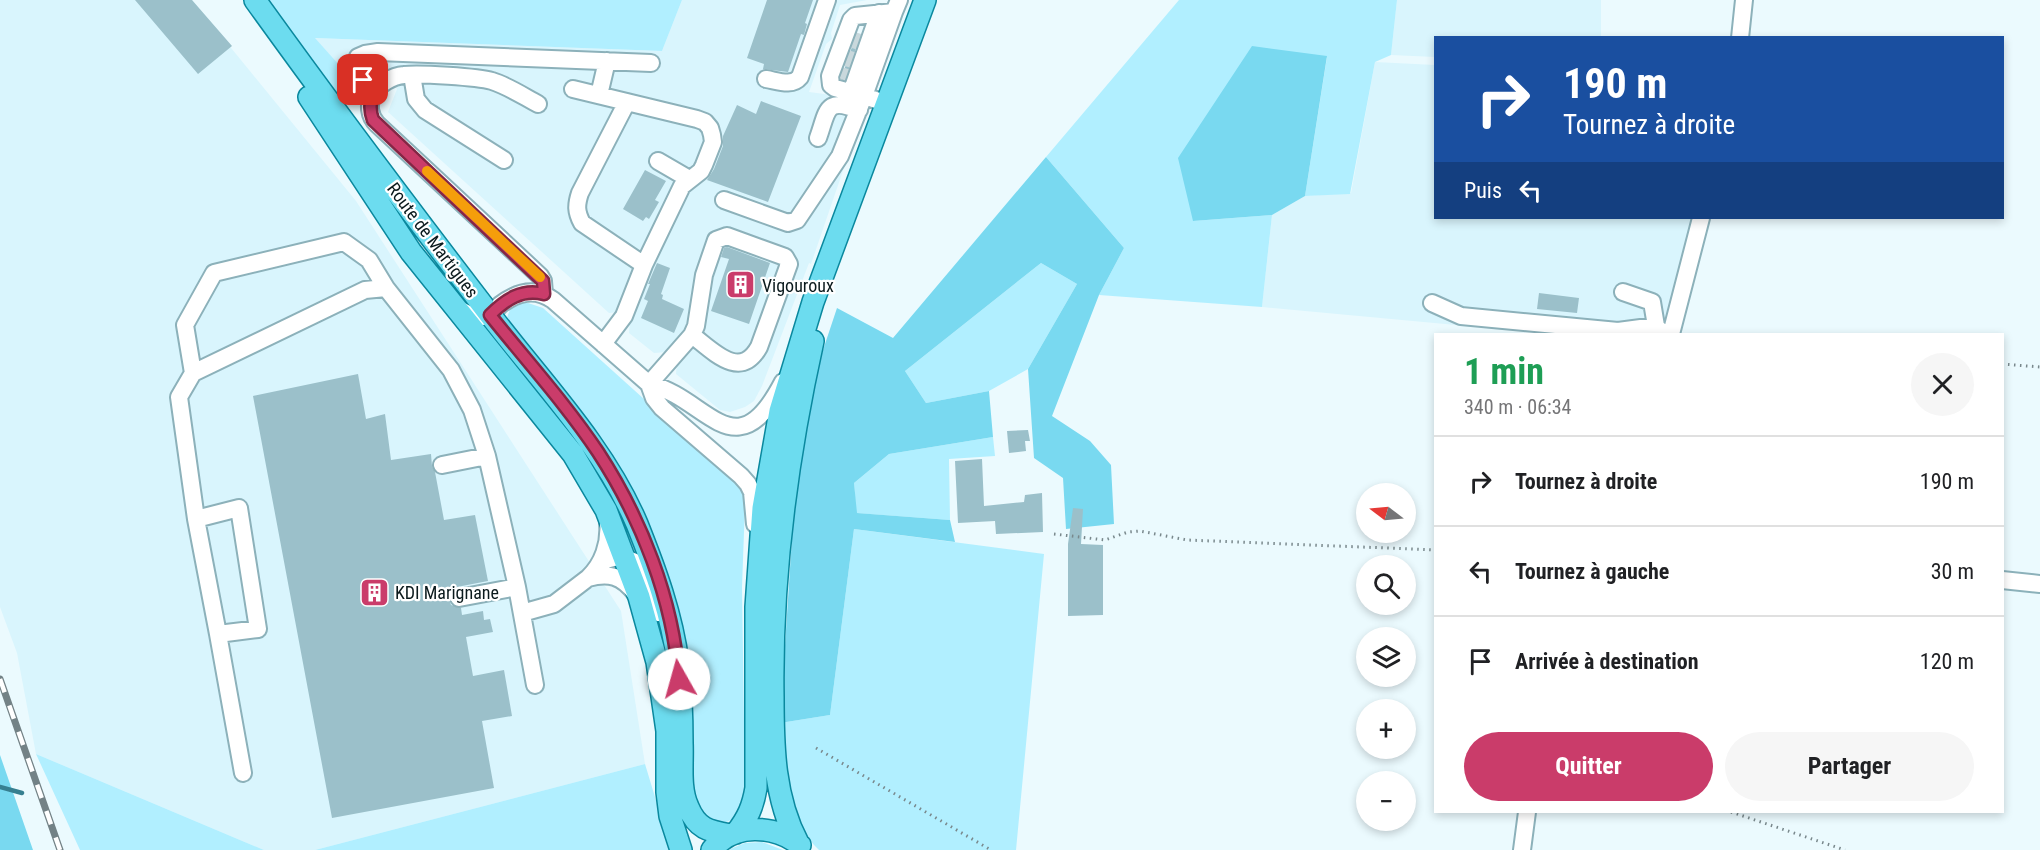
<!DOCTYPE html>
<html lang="fr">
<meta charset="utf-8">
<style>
body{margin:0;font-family:"Roboto Condensed",sans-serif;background:#f6f6f6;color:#202124;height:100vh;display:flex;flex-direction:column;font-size:22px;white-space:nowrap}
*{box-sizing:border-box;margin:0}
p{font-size:20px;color:#757577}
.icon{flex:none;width:33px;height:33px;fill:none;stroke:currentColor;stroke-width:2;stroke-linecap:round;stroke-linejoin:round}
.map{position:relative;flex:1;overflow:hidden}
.drawer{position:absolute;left:1434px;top:333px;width:570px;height:480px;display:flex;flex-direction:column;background:#fff;border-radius:0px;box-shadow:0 3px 9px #0003}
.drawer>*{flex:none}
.banner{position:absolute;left:1434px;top:36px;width:570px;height:183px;border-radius:0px;box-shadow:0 3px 9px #0003;background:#1a4fa0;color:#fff;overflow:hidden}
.needle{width:39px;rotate:286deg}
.fabs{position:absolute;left:1356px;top:483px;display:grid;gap:12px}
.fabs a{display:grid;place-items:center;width:60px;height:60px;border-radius:50%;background:#fff;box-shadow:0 3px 9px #0003;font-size:30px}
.pin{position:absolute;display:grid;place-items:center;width:51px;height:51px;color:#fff;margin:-26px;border-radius:12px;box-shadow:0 3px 9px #0006}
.me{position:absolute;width:66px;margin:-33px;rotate:353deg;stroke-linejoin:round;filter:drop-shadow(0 0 4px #0008)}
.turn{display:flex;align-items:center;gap:21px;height:126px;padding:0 30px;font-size:27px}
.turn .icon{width:78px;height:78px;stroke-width:2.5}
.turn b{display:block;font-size:42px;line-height:51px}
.then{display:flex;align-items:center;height:57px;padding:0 30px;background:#0003;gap:12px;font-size:22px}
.round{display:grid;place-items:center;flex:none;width:63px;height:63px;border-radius:32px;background:#f6f6f6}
.headline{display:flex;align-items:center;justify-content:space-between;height:102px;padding:0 30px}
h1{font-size:36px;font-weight:700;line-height:45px;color:#1e9e55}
.button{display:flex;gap:12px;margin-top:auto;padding:12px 30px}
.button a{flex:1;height:69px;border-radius:36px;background:#ca3c6a;color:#fff;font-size:24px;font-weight:700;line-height:69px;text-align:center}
.button a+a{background:#f6f6f6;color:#202124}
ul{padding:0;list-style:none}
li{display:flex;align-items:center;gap:18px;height:90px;padding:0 30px;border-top:2px solid #e0e0e0}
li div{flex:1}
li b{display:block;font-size:22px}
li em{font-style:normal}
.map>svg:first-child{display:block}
.built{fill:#d9f5fd}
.green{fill:#b1efff}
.forest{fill:#79d9f0}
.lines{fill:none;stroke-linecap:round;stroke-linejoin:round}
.stream{stroke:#367f90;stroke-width:4.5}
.building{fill:#9bc0ca}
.minor-tunnel{stroke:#c9d8dc;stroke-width:16;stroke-dasharray:16 8;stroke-linecap:butt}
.minor-casing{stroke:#8cb1ba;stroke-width:20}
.major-casing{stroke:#0a889e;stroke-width:24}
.path{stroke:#79888c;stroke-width:3;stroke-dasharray:1.5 4.5;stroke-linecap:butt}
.minor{stroke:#fff;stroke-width:16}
.major{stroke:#6cdcef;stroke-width:21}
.rail-casing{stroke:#738286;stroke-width:7}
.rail{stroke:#fff;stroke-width:4.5;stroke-dasharray:14;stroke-linecap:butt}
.route-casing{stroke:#832745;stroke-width:15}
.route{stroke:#ca3c6a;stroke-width:10}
.slow{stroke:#f59e0b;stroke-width:10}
.labels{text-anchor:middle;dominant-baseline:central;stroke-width:4.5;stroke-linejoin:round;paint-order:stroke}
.street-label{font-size:18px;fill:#0a191c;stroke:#fff}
.poi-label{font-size:18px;fill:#0a191c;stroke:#fff;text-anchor:start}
</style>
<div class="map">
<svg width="2040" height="850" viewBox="0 0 2040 850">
<rect width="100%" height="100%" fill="#ebfafe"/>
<path class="built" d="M0 0H192L356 201 621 611 645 764 315 850H264L36 754 17 653 0 607Z
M682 0H867L840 5 831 33 832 39 826 44 809 92 855 98 847 159 811 264 809 263 762 386 754 401 745 407 730 412 720 410 676 374 677 361 667 352 654 353 629 333 630 319 619 312 609 313 388 112 397 89 379 70 357 85 314 38 662 51Z
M1397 0H1601V37L1436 38 1435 57 1391 55Z
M1375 62 1435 65 1436 218H1692L1662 334H1553L1262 307 1272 215 1305 196 1351 193Z"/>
<path class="green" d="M267 0H682L662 51 315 38 357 85 339 98Z
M1179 0H1397L1391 55 1375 62 1350 194 1305 196 1327 57 1193 221 1272 215 1262 307 1099 295 1124 248 1046 157Z
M1041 263 1077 284 1028 369 989 391 926 403 905 371Z
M525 302 543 308 735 481 742 492 745 505 742 587 745 789C744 805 740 819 723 823 718 824 713 824 708 822 703 818 698 807 694 802L663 573 508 324C505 311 513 306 525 302Z
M993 437 995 456 949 459 950 520 856 513 854 483 889 454Z
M854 529 1044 554 1016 850H819C785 818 785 767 780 723L830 715Z
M36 754 264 850H80Z
M645 764 671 850H315Z
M762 842 783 850H728L745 843Z"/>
<path class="forest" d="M1252 46 1327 56 1305 196 1272 215 1193 221 1178 158Z
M1046 157 1124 248 1099 295 1052 416 1090 441 1111 465 1114 524 1066 529 1063 478 1034 458 1028 369 1077 284 1041 263 905 371 926 403 989 391 993 437 889 454 854 483 857 513 950 520 955 542 854 529 830 715 780 723 795 491 816 371 837 308 893 338Z
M0 755 33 850H0Z"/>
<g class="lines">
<path class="stream" d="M0 787 22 793"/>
</g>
<path class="building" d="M135 0H192L232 46 198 74Z
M767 0H813L805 23 807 24 804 35 801 34 788 72 763 69 764 64 747 58Z
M856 35 860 37 845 80 841 79Z
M761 101 801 116 768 202 707 180 714 169 723 146V136L737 105 756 114Z
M645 170 666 181 655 200 659 202 649 219 646 217 643 221 623 209Z
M727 247 770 263 749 324 711 311 729 259 721 257 724 248Z
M657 263 670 268 661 294 663 295 662 299 684 309 674 333 641 318 648 301 644 299 650 284H648Z
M1539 293 1579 298 1577 313 1537 309Z
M358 374 366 419 385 414 391 460 431 454 432 466 435 472 444 520 475 515 488 581 457 587 449 594V599L451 605 461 608 462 615 483 611 484 620 490 619 493 632 466 637 473 676 504 670 512 716 482 721 494 788 332 818 253 396Z
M1028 430 1030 441H1025L1026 451 1009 453 1007 431Z
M982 459 984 506 1024 502 1025 495 1042 493 1043 532 996 534 995 521 958 523 955 461Z
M1073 508 1083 509 1081 544 1103 545V615L1068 616V544Z"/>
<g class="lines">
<path class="minor-tunnel" d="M850 39 863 43
M843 57 856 61
M838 74 850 78"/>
<defs>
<path id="minor" d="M894 12 864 96 835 88 831 85 830 76 851 20 855 16 894 12 899 0
M1740 38 1744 0
M412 75 416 99 425 110 504 160
M766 79C778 81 792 87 800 77L827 0
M573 89 697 119 705 122 710 128 712 135 713 142 704 165 701 171 682 186 644 265 624 316 603 344
M375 91 363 80 356 68 358 57 365 54 378 52 651 63
M851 93 879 13
M599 95 607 61
M627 102 580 193C576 205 576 212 582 223L644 265
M538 104C523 96 508 86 492 81 478 77 419 73 404 75 392 76 379 84 373 94 368 104 369 116 377 124L540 276 543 281 544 294
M818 138C828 110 825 97 859 110
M658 161 689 179
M724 200 788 223 797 220 840 156 864 96 888 104
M1623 292 1652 302 1656 326
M1432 303 1461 316 1618 331 1656 326 1663 334
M457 308C464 312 472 317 480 317 489 318 494 311 500 305 517 292 535 287 553 300L649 384 654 398 662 408 741 476 748 484 752 492 755 524
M1671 334 1701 218
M193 373 185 325 214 273 344 242 369 260 386 288
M649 384 692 335C713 351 740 381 759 347L789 264 785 257 727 236 716 240 704 275 696 326 692 335
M649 384C708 398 735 474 783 382
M442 465 487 456
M196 519 239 508 258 629 218 634 196 519 179 397 193 373 365 290 386 288 451 370 472 410 487 456 517 587 535 685
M608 523C610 543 603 564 588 578 609 572 622 576 635 593
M598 566C611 554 624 556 639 564L659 613
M2002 580 2040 584
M459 598 517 587
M522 613 554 604 588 578
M218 634 243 773
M1522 850 1527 812"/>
<path id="major" d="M255 0C332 107 411 212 491 316 542 383 604 446 637 524 655 569 672 615 678 663 681 689 682 716 682 743 683 763 679 788 688 807 697 829 709 831 730 835
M309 97 411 252 573 454 606 510 639 597 657 662 667 731V792L670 816 681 850
M736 833C748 818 753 806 756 788V607L763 508 780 411 813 302 925 0
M798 843C774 798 773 747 773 697 771 577 787 458 813 341
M712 850C733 822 775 825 800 845"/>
</defs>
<use href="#minor" class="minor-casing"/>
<use href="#major" class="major-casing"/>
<path class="path" d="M2002 364 2040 367
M1054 534 1105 540 1128 532 1140 531 1187 540 1436 550
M816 748 991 850
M1731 812 1845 850"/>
<use href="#minor" class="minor"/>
<use href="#major" class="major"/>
<defs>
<path id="rail" d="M0 679 60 850"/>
</defs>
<use href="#rail" class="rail-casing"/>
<use href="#rail" class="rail"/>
</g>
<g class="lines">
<defs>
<path id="route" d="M363 80 375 91C370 101 369 109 373 120L543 281 544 294C522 288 505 300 490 315 526 360 566 404 598 452 641 518 673 599 679 679"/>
</defs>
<use href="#route" class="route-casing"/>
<use href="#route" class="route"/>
<path class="slow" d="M427 171 540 277"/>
</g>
<defs>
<symbol id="building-square" viewBox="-11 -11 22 22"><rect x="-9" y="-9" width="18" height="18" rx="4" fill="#ca3c6a" stroke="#fff"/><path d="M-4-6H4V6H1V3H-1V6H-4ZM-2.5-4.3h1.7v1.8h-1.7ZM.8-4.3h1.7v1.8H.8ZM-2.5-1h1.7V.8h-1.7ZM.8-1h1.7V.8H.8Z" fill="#fff"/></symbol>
</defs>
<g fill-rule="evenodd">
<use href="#building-square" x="724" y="268" width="33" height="33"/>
<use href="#building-square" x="358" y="576" width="33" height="33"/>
</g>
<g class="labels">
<g class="street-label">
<text transform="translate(433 240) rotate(53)">Route de Martigues</text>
</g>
<g class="poi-label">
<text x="762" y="285">Vigouroux</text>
<text x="395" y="592">KDI Marignane</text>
</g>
</g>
</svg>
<div class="fabs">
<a><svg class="needle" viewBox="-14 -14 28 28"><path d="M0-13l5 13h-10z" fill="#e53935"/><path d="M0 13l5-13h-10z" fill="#757577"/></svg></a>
<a><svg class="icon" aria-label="search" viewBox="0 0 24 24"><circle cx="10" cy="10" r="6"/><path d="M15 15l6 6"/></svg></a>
<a><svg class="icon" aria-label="layers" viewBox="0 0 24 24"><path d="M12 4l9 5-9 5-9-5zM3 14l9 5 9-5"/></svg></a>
<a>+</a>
<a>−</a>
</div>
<div class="pin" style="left:363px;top:80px;background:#d93025"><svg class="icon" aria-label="arrive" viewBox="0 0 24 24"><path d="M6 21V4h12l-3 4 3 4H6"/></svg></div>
<svg class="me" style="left:679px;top:679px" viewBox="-20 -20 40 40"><circle r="19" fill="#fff"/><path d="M0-13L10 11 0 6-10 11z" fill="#ca3c6a"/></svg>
<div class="banner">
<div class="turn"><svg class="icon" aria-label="right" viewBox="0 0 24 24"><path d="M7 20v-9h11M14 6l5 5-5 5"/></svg><div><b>190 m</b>Tournez à droite</div></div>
<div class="then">Puis<svg class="icon" aria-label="left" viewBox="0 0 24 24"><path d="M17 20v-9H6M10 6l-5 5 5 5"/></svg></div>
</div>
<section class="drawer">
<div class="headline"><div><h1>1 min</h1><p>340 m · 06:34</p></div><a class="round"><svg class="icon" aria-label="close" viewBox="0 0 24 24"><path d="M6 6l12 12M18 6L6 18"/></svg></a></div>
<ul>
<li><svg class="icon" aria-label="right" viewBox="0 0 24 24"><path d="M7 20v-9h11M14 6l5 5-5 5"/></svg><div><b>Tournez à droite</b></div><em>190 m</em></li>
<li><svg class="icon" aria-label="left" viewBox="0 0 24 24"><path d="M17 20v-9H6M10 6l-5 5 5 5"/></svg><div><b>Tournez à gauche</b></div><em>30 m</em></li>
<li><svg class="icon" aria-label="arrive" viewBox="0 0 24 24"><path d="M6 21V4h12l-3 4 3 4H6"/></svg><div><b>Arrivée à destination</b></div><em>120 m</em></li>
</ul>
<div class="button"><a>Quitter</a><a>Partager</a></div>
</section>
</div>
